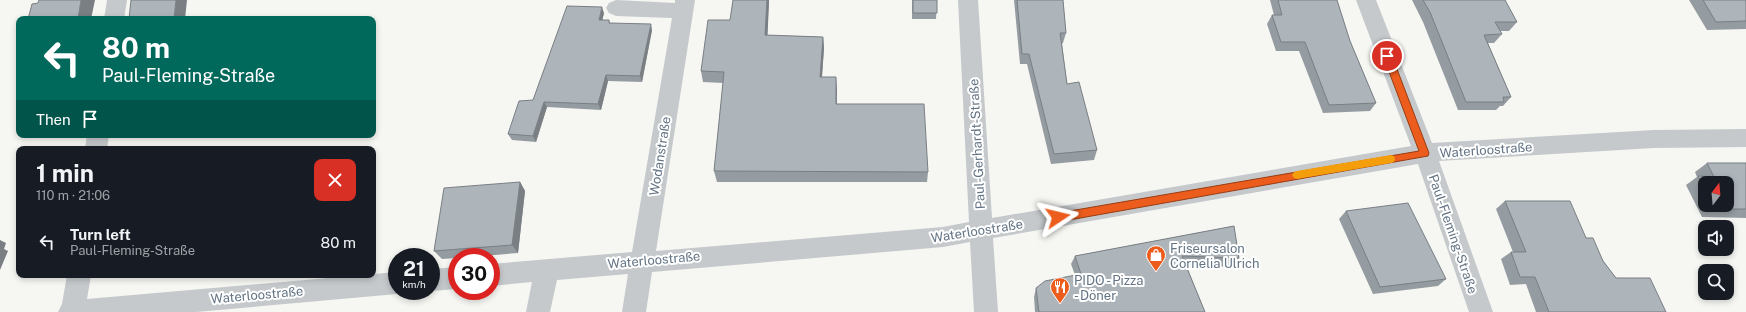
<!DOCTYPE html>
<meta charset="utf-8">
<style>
body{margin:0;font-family:"Public Sans",sans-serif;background:#242831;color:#f1f3f6;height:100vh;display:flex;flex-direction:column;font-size:15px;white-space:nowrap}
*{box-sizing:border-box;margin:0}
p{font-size:13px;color:#9ea1a6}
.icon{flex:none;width:22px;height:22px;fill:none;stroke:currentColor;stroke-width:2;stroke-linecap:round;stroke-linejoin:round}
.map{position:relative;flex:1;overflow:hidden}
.details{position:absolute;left:16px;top:146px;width:360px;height:132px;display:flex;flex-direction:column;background:#171b24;border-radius:8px;box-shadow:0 2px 6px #0003}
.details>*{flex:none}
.top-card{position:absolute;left:16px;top:16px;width:360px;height:122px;border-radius:8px;box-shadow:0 2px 6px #0003;background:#00695c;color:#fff;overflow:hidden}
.needle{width:26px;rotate:16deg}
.buttons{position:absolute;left:1698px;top:176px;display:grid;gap:8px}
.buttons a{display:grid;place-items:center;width:36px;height:36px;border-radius:8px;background:#171b24;box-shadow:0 2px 6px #0003;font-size:20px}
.speed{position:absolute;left:388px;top:248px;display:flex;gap:8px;font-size:20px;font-weight:700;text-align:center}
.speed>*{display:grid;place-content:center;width:52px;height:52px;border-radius:50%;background:#171b24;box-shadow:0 2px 6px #0003;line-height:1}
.speed small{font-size:10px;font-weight:400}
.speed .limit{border:6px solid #d22;background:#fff;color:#111}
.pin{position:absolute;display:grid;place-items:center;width:34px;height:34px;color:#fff;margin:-17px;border:2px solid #fff;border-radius:50%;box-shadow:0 1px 4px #0007}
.me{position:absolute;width:44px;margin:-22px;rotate:80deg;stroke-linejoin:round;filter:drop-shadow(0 0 3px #0008)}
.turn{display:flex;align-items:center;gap:14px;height:84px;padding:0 20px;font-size:18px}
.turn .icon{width:52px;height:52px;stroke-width:2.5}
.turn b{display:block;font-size:28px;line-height:34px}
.then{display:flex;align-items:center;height:38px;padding:0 20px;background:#0003;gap:8px;font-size:15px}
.round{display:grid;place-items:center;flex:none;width:42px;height:42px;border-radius:8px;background:#242831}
.overview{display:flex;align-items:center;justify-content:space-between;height:68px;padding:0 20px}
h1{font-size:24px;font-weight:700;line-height:30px}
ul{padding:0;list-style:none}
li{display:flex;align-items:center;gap:12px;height:56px;padding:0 20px}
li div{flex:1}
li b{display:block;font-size:15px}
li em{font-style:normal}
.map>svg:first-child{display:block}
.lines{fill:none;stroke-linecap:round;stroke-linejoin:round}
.minor{fill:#c5c9cc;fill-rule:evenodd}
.wall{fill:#959ca1;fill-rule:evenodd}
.shaded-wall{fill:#797f83}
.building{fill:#adb5bb;stroke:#797f83}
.route{fill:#ec5c1c;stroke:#993c12}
.slow{fill:#f59e0b}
.labels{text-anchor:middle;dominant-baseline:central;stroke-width:4;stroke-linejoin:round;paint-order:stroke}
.street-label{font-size:13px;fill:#637485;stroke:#fff}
.poi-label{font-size:13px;fill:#637485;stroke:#fff;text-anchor:start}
</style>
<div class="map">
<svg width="1746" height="312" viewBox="0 0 1746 312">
<rect width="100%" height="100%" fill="#f6f6f2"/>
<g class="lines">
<path class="minor" d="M107 0H127L124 19H104Z
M616 0 675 3V0H695L656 251 943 227 969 222 958 0H978L992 218 1411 146 1356 0H1376L1432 143 1654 130 1746 129V147L1654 148 1439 161 1493 312H1469L1418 164 993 238 998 312H974L970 242 943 247 652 272 646 312H622L628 274 557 280 550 312H526L532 282 491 286V264L632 252 672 18 616 16 609 13 606 8 609 3Z
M87 135H109L107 149H85Z
M457 267V289L431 291V269Z
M397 272V291H405L397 294 196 312H58L62 304 67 275H91L87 299Z"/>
</g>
<path class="wall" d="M733 0H769L767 35 823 37 824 48 822 77 837 89V104L928 172 927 182H717L714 171 723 83 703 82 701 71 730 20Z
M912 0H937L936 19H912Z
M1014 0H1063L1066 33 1063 43 1062 44 1067 84 1097 150 1094 160 1051 164 1027 64H1020Z
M1270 0H1337L1350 41 1376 103 1370 111 1323 113 1299 51H1276L1267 24 1272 15H1274Z
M1412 0H1505L1517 22 1509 31H1500L1502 34 1494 43H1488L1511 97 1503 106H1500L1496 110H1458L1423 22Z
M1689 0H1746V29L1707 30Z
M604 13 602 20H609L610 23 652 30 642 82 608 81 601 110 547 107 536 142 512 140 508 134Z
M1707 163H1746V218L1702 217 1686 185 1697 177 1695 172ZM1705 183 1727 205H1705Z
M520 182 525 191 518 253 471 257H457V258L442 259 434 251Z
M1505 201 1586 238 1616 278 1666 312H1536L1526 284 1510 285 1501 259 1511 252H1513L1496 209Z
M1346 211 1446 279 1438 286 1373 294 1339 219Z
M1234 226 1239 258 1233 267 1186 265 1205 312H1035L1034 297 1036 288 1075 275 1071 264 1075 256Z"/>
<path class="shaded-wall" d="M81 0H95L91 19H78Z
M176 0H187L185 19H174Z
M767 0H769V2L767 47 765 35Z
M602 7 604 13 601 26 599 20Z
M651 24 652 30 642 82 640 76Z
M823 37 824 48 821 89 820 77Z
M606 75 608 81 601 110 598 104Z
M836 77 837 89 836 115Z
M544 102 547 107 536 142 533 136Z
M520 182 525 191 518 253 512 245Z
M0 240 6 243 4 249 8 251 0 270Z"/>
<path class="building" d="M39 0H81L78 19H28L32 4 38 3Z
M131 0H176L174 19H129Z
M733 0H767L765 35 823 37 820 77H836V104H924L928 172 714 171 724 72 701 71 708 20H730Z
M913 0H937V13H913Z
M1017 0H1063L1066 33H1060L1067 84 1079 82 1097 150 1054 154 1029 54H1022Z
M1278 0H1337L1350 41 1376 103 1329 105 1305 42H1281L1272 15H1282Z
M1423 0H1505L1517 22H1495L1502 34 1484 35 1511 97H1503L1504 102H1466L1430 12Z
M1703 0H1746V21L1716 22Z
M567 6 602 7 599 20H609V23L651 24 640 76 606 75 598 104 544 102 533 136 508 134 519 101 533 100Z
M1707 163H1746V209H1714L1712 205H1727V183H1705V191L1698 176 1714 177Z
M520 182 512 245 434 251 444 188Z
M1505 201H1570L1586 238H1593L1603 261 1616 278H1650L1666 312H1549L1535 277H1520L1511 252H1526Z
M1408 203 1446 279 1380 287 1346 211Z
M1234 226 1239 258 1182 256 1205 312H1039L1036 288 1045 281 1081 274 1075 256Z"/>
<path class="route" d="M1387 52 1392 56 1429 153 1428 156 1058 222 1054 220 1053 217 1054 214 1058 213 1419 151 1383 56Z"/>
<path class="slow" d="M1391 155 1394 156 1395 159 1394 162 1391 163 1297 179 1294 178 1292 175 1294 172 1297 171Z"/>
<defs>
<symbol id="shop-pin" viewBox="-11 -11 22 30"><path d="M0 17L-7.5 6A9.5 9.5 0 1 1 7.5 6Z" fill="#ec5c1c" stroke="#fff"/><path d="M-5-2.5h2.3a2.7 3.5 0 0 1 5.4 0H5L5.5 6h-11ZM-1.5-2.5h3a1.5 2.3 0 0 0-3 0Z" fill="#fff"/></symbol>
<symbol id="restaurant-pin" viewBox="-11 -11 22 30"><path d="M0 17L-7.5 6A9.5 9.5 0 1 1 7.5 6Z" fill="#ec5c1c" stroke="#fff"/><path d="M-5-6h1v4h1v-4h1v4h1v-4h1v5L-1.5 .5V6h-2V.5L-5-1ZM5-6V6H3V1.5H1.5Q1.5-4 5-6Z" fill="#fff"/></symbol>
</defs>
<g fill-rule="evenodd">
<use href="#shop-pin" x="1145" y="244" width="22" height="30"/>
<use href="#restaurant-pin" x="1049" y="276" width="22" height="30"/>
</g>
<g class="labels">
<g class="street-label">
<text transform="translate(977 144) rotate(-93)">Paul-Gerhardt-Straße</text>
<text transform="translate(1486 150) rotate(-4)">Waterloostraße</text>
<text transform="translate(660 156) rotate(-81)">Wodanstraße</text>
<text transform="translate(977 231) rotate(-9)">Waterloostraße</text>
<text transform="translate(1453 234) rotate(71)">Paul-Fleming-Straße</text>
<text transform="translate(654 260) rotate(-5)">Waterloostraße</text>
<text transform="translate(257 295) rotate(-5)">Waterloostraße</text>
</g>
<g class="poi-label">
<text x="1170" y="248">Friseursalon<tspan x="1170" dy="15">Cornelia Ulrich</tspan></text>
<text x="1074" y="280">PIDO - Pizza<tspan x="1074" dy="15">- Döner</tspan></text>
</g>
</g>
</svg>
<div class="buttons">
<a><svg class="needle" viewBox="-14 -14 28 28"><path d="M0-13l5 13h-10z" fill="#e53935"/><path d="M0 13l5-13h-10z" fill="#9ea1a6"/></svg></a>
<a><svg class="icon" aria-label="sound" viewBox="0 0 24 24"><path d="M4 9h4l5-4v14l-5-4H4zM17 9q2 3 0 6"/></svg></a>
<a><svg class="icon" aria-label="search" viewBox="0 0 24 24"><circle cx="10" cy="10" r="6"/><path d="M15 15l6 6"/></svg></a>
</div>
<div class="speed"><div>21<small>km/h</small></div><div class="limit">30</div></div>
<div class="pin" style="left:1387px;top:56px;background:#d93025"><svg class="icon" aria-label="arrive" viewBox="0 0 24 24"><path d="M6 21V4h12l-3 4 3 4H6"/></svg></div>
<svg class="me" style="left:1058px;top:217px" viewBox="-20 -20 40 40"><path d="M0-17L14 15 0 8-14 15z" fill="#ec5c1c" stroke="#fff" stroke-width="4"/></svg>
<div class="top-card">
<div class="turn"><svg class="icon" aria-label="left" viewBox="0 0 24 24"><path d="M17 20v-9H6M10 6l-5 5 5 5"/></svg><div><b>80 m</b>Paul-Fleming-Straße</div></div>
<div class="then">Then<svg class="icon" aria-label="arrive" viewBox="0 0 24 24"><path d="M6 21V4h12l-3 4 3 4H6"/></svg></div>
</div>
<section class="details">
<div class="overview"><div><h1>1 min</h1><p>110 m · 21:06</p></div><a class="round" style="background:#d93025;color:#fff"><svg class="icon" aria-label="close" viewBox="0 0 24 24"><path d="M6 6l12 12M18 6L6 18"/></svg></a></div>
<ul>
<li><svg class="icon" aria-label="left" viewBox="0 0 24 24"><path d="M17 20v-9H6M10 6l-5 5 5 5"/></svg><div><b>Turn left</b><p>Paul-Fleming-Straße</p></div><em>80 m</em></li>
</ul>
</section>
</div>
